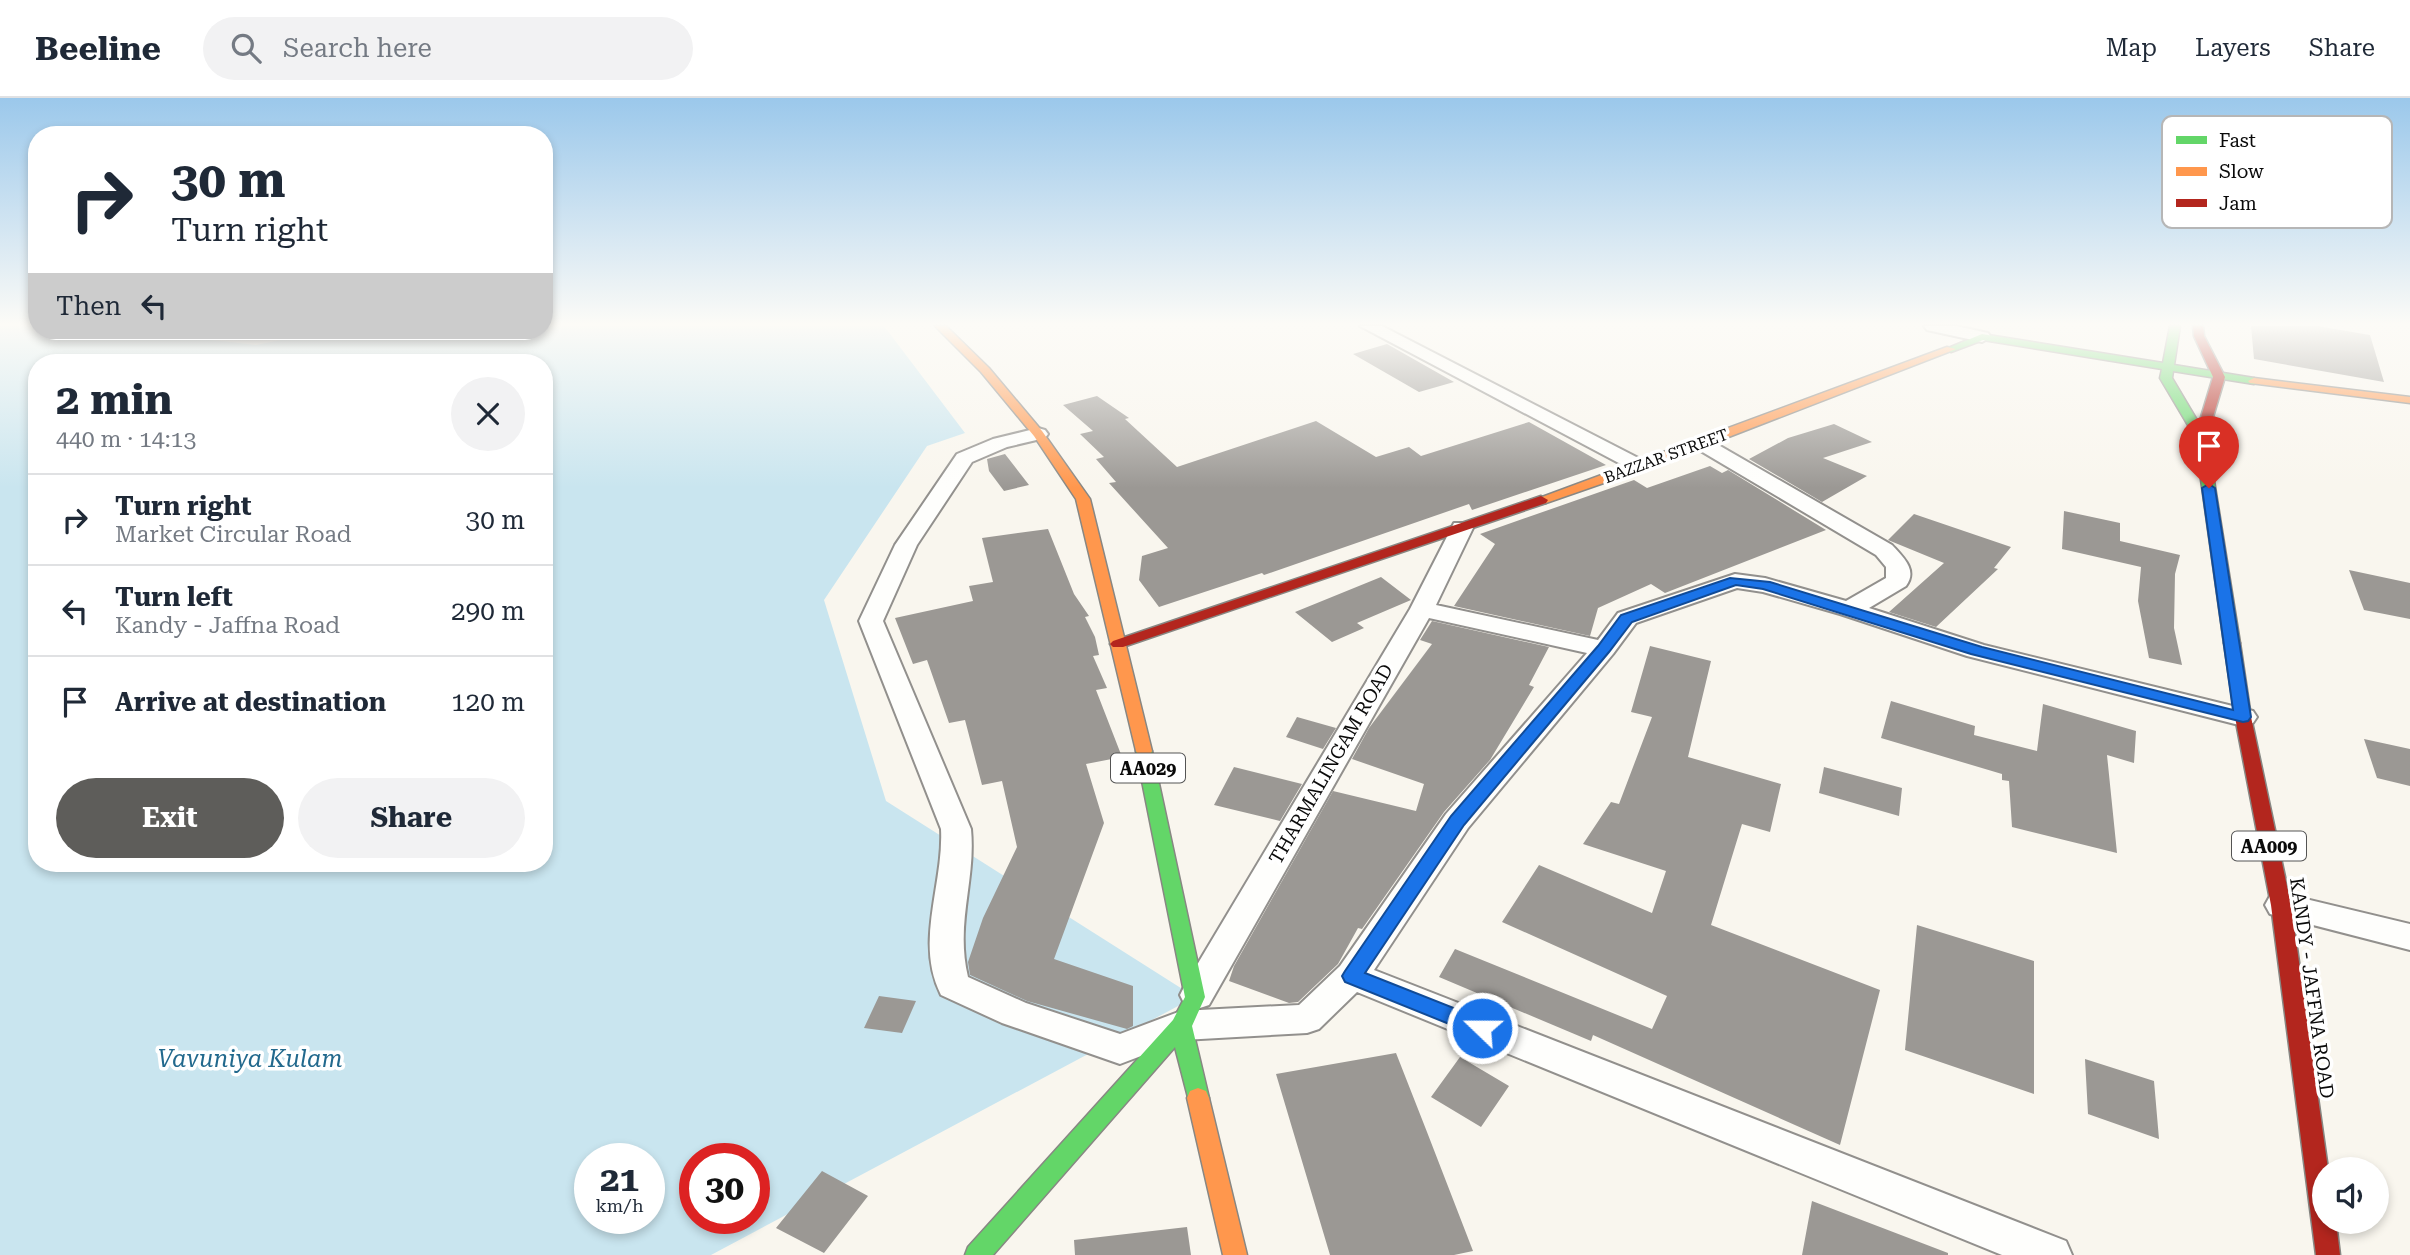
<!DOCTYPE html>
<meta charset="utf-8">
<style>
body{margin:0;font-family:"Roboto Serif",serif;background:#f2f2f3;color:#1f2937;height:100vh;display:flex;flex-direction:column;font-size:26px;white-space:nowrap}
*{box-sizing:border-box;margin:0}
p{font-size:23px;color:#747a83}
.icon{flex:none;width:38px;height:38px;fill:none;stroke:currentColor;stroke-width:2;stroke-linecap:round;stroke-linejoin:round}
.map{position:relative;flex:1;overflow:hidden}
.side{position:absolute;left:28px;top:256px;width:525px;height:518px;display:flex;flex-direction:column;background:#fff;border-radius:28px;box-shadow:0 4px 10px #0003}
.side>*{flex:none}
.banner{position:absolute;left:28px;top:28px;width:525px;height:214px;border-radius:28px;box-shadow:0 4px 10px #0003;background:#fff;color:#1f2937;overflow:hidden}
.controls{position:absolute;left:2312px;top:1059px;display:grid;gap:14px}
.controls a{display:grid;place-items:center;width:77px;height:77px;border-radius:50%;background:#fff;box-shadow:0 4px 10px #0003;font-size:35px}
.speed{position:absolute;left:574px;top:1045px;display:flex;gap:14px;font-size:35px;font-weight:700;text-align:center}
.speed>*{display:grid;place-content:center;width:91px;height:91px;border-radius:50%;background:#fff;box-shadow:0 4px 10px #0003;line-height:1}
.speed small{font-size:18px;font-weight:400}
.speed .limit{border:10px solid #d22;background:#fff;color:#111}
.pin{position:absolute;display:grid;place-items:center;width:60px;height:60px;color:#fff;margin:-72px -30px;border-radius:50% 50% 50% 0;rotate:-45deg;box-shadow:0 0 7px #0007}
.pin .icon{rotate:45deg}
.me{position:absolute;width:77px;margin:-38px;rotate:292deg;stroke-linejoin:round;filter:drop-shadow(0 0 5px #0008)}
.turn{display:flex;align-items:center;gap:24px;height:147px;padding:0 28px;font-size:32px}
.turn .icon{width:91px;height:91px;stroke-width:2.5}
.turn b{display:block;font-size:49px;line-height:60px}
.then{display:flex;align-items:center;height:66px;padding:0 28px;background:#0003;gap:14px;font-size:26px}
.round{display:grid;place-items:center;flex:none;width:74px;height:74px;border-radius:37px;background:#f2f2f3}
.head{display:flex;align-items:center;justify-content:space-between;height:119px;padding:0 28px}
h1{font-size:42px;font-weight:700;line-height:52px}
.button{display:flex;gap:14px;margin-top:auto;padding:14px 28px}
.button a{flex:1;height:80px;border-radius:42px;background:#5e5d5a;color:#fff;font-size:28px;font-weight:700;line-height:80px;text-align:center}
.button a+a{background:#f2f2f3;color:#1f2937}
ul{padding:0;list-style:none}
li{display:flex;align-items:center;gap:21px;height:91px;padding:0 28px;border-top:2px solid #e0e1e3}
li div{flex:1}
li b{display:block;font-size:26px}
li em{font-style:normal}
header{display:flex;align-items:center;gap:42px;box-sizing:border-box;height:98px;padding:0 35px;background:#fff;border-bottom:2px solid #e0e1e3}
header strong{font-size:33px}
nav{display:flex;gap:38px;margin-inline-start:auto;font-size:24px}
.search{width:490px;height:63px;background:#f2f2f3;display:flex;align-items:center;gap:18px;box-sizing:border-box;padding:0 24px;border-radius:38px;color:#747a83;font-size:26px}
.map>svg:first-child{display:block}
.water{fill:#c9e5ef;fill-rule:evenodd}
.building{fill:#9b9894}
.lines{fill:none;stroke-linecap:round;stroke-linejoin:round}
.street-casing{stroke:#92908d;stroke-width:4}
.fast-casing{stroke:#888783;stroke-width:3}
.slow-casing{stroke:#888783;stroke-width:3}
.jam-casing{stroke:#888783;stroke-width:3}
.street{fill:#fefefc;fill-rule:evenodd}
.fast{fill:#63d668;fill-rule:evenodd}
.slow{fill:#ff974d;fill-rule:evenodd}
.jam{fill:#b3261e;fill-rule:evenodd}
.route{fill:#1a73e8;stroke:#114b97;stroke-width:2}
.labels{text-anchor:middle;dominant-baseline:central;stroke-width:7;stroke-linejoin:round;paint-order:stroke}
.far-street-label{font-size:16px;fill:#0a0a0a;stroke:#fff}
.shield{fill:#fff;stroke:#545454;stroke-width:2}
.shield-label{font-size:18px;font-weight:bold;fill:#0a0a0a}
.street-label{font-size:19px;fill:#0a0a0a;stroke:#fff}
.near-water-label{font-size:24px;font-style:italic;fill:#22698d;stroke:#fff}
.key{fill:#fff;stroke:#b6b6b6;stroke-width:2}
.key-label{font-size:19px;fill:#0a0a0a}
</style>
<header>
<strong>Beeline</strong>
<div class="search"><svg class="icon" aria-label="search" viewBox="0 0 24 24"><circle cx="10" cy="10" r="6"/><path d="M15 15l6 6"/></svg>Search here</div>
<nav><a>Map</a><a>Layers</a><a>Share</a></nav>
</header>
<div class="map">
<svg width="2410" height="1157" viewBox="0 0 2410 1157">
<rect width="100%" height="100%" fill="#f9f6ee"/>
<path class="water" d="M0 228H37V233H132L256 247 327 233H544V228H884L965 335 927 348 824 502 886 703 1195 899 711 1157H0ZM37 264H544V765H37ZM590 1060H649V1120H590ZM695 1060H754V1120H695Z"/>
<path class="building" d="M2251 228H2317L2370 237 2384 284 2254 261Z
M1387 246 1454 284 1419 294 1353 256Z
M1097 298 1129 320 1125 321 1177 369 1316 323 1376 359 1409 349 1421 358 1529 324 1606 367 1472 412 1469 406 1264 477 1262 475 1159 509 1139 482 1142 458 1168 450 1109 385 1116 384 1096 361 1104 359 1080 336 1093 333 1063 307Z
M1834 326 1872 344 1823 360 1867 378 1822 404 1749 361 1788 340Z
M1005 356 1029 387 1004 393 989 373 987 361Z
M1710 368 1722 375 1728 372 1826 432 1665 495 1651 486 1598 510 1590 538 1454 508 1495 446 1480 436 1634 382 1647 390Z
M2064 413 2120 425V443L2180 457 2175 476 2174 530 2182 567 2149 560 2138 503 2141 469 2062 451Z
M1914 416 2011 449 1994 470 1998 471 1936 529 1889 514 1944 465 1888 442Z
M1048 431 1074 496 1089 518 1085 519 1095 539 1099 557 1093 558 1107 590 1096 592 1122 659 1086 666 1104 725 1054 861 1133 888V928L1127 931 1027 903 970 877 968 864 983 820 1017 749 1002 683 982 687 965 622 949 625 927 562 913 566 895 520 973 503 969 488 993 484 982 440Z
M2349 472 2410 485V521L2364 512Z
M1381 479 1411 502 1357 525 1364 530 1332 544 1295 514Z
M1432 523 1549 549 1529 587 1534 589 1490 662 1444 714 1362 831 1358 830 1338 866 1298 904 1289 905 1229 883 1234 868 1333 693 1416 713 1424 686 1352 661 1369 630 1432 546 1420 542Z
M1650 548 1711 563 1688 659 1781 686 1770 734 1742 726 1711 827 1880 892 1840 1047 1593 937 1591 943 1439 879 1455 851 1652 931 1667 898 1502 824 1539 767 1652 815 1666 773 1583 746 1611 704 1619 706 1652 619 1631 614Z
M1891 603 1975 628 1974 637 2037 653 2043 606 2136 633 2134 665 2107 657 2117 755 2012 729 2009 683 2002 682V676L1881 640Z
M1297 619 1336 630 1323 651 1286 639Z
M2364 641 2410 651V688L2377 680Z
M1234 669 1302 686 1280 723 1214 707Z
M1824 669 1902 690 1899 718 1819 695Z
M1917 827 2034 863V996L1905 952Z
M879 898 916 903 902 935 864 930Z
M1396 955 1427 1034 1473 1153 1454 1157H1330L1276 976Z
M1460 959 1509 988 1481 1029 1431 999Z
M2085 961 2154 983 2159 1041 2088 1016Z
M822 1073 868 1098 824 1155 776 1130Z
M1812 1103 1948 1155V1157H1802Z
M1187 1129 1191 1157H1075L1074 1142Z"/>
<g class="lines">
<defs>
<path id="street" d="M1360 228H1382L1646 364 1649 368 1646 372H1632Z
M1924 228H1956L1988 235 1991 239 1982 244 1927 232Z
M1038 330 1045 332 1048 336 1045 340 1007 349 972 364 917 447 883 523 971 731C976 783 955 825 968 879L1026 905 1120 936 1181 913 1299 907 1340 868 1446 716 1587 555 1429 520 1209 907 1197 911 1185 907 1180 897 1185 887 1410 511 1454 425H1470L1473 430 1436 507 1598 542 1618 515 1735 476 1765 480 1846 503 1886 480V469L1876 457 1694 349 1691 345 1694 341H1708L1892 447C1903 459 1918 472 1906 488L1869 510 1984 547 2253 613 2257 619 2253 625 2243 628 1967 558 1840 516 1763 494 1737 490 1636 525 1613 556 1468 730 1374 872 2066 1143 2072 1157H2002L1357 894 1319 931 1307 935 1183 942 1120 966 1002 925 941 897C914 844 944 786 941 731L859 523 895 447 957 356 993 341Z
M2281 795 2410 826V852L2270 816 2265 807 2270 798Z"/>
<path id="fast" d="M2170 228H2180L2174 267 2254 280 2260 283 2254 286 2173 273 2172 280 2207 339 2240 545 2232 550 2224 545 2195 339 2160 280 2162 271 1983 242 1951 254 1946 251 1982 236 2163 265Z
M1144 647 1152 653 1205 899 1192 928 1209 1000 1206 1007 1198 1010 1190 1007 1175 949 993 1157H965L968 1149 1173 922 1185 899 1136 653Z"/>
<path id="slow" d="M935 228H946L989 270 1042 333 1090 401 1152 653 1150 657H1138L1136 653 1076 401 1034 338 981 274Z
M1947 249 1956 251 1664 364 1546 405 1541 406 1534 402Z
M2254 280 2410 299V305L2250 285 2248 283Z
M1198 990 1206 993 1209 1000 1247 1157H1223L1187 1000 1190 993Z"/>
<path id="jam" d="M2193 228H2203L2204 238 2225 279 2207 339 2201 343 2195 339 2213 279 2194 238Z
M1541 398 1548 402 1546 405 1123 549H1113L1110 546 1113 543Z
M2232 540 2240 545 2251 619 2291 807 2328 1071H2324V1124H2336L2340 1157H2316L2271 807 2235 619 2224 545Z"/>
</defs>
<use href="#street" class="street-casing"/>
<use href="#fast" class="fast-casing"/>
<use href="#slow" class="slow-casing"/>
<use href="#jam" class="jam-casing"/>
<use href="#street" class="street"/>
<use href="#fast" class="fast"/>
<use href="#slow" class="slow"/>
<use href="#jam" class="jam"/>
</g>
<linearGradient id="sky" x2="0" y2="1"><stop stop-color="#9bc8eb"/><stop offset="0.58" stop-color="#fcfbf7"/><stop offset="1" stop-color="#fcfbf7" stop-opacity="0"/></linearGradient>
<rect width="2410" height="390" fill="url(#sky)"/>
<path class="route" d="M2209 386 2215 390 2251 619 2248 623 2243 624 1971 556 1763 491 1736 487 1632 524 1609 554 1464 727 1365 875 1489 924 1492 930 1489 936 1482 939 1474 936 1345 884 1342 878 1345 873 1451 718 1598 548 1621 517 1730 480 1770 484 1982 549 2233 612 2202 390Z"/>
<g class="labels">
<g class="far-street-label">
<text transform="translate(1666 358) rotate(-20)">BAZZAR STREET</text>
</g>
<g class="shield">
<rect x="1111" y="655.5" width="74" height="29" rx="5"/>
<rect x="2232" y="733.5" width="74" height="29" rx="5"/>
</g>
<g class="shield-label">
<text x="1148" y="670">AA029</text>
<text x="2269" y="748">AA009</text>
</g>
<g class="street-label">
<text transform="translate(1331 666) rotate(-60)">THARMALINGAM ROAD</text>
<text transform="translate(2312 890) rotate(82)">KANDY - JAFFNA ROAD</text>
</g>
<g class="near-water-label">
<text x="250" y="961">Vavuniya Kulam</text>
</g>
</g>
<rect x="2162" y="18" width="230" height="112" rx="10" class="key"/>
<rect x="2176" y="38" width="31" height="8" fill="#63d668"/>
<rect x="2176" y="69" width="31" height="9" fill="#ff974d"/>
<rect x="2176" y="101" width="31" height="8" fill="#b3261e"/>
<g class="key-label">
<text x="2219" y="49">Fast</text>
<text x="2219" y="80">Slow</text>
<text x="2219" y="112">Jam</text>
</g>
</svg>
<div class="controls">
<a><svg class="icon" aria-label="sound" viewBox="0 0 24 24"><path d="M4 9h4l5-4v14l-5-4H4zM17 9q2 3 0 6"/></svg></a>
</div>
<div class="speed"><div>21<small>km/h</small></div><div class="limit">30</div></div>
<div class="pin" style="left:2209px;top:390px;background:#d93025"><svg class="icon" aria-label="arrive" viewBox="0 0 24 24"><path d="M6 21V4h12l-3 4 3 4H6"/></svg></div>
<svg class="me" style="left:1482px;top:930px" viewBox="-20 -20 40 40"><circle r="17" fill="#1a73e8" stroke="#fff" stroke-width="3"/><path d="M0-11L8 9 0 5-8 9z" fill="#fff"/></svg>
<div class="banner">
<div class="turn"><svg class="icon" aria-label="right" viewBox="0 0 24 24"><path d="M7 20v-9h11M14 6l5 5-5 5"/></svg><div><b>30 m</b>Turn right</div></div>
<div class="then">Then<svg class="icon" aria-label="left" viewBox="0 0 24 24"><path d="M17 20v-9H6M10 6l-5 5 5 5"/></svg></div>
</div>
<section class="side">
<div class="head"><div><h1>2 min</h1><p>440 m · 14:13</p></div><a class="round"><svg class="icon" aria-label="close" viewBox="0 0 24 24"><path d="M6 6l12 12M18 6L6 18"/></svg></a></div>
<ul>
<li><svg class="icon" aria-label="right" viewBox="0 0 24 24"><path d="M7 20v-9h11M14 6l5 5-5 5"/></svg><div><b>Turn right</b><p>Market Circular Road</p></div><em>30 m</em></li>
<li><svg class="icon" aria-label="left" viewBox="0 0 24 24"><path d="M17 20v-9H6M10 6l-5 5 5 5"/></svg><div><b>Turn left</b><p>Kandy - Jaffna Road</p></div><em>290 m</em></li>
<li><svg class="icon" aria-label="arrive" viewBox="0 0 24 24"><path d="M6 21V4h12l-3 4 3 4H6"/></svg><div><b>Arrive at destination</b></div><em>120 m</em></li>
</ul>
<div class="button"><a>Exit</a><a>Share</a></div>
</section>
</div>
